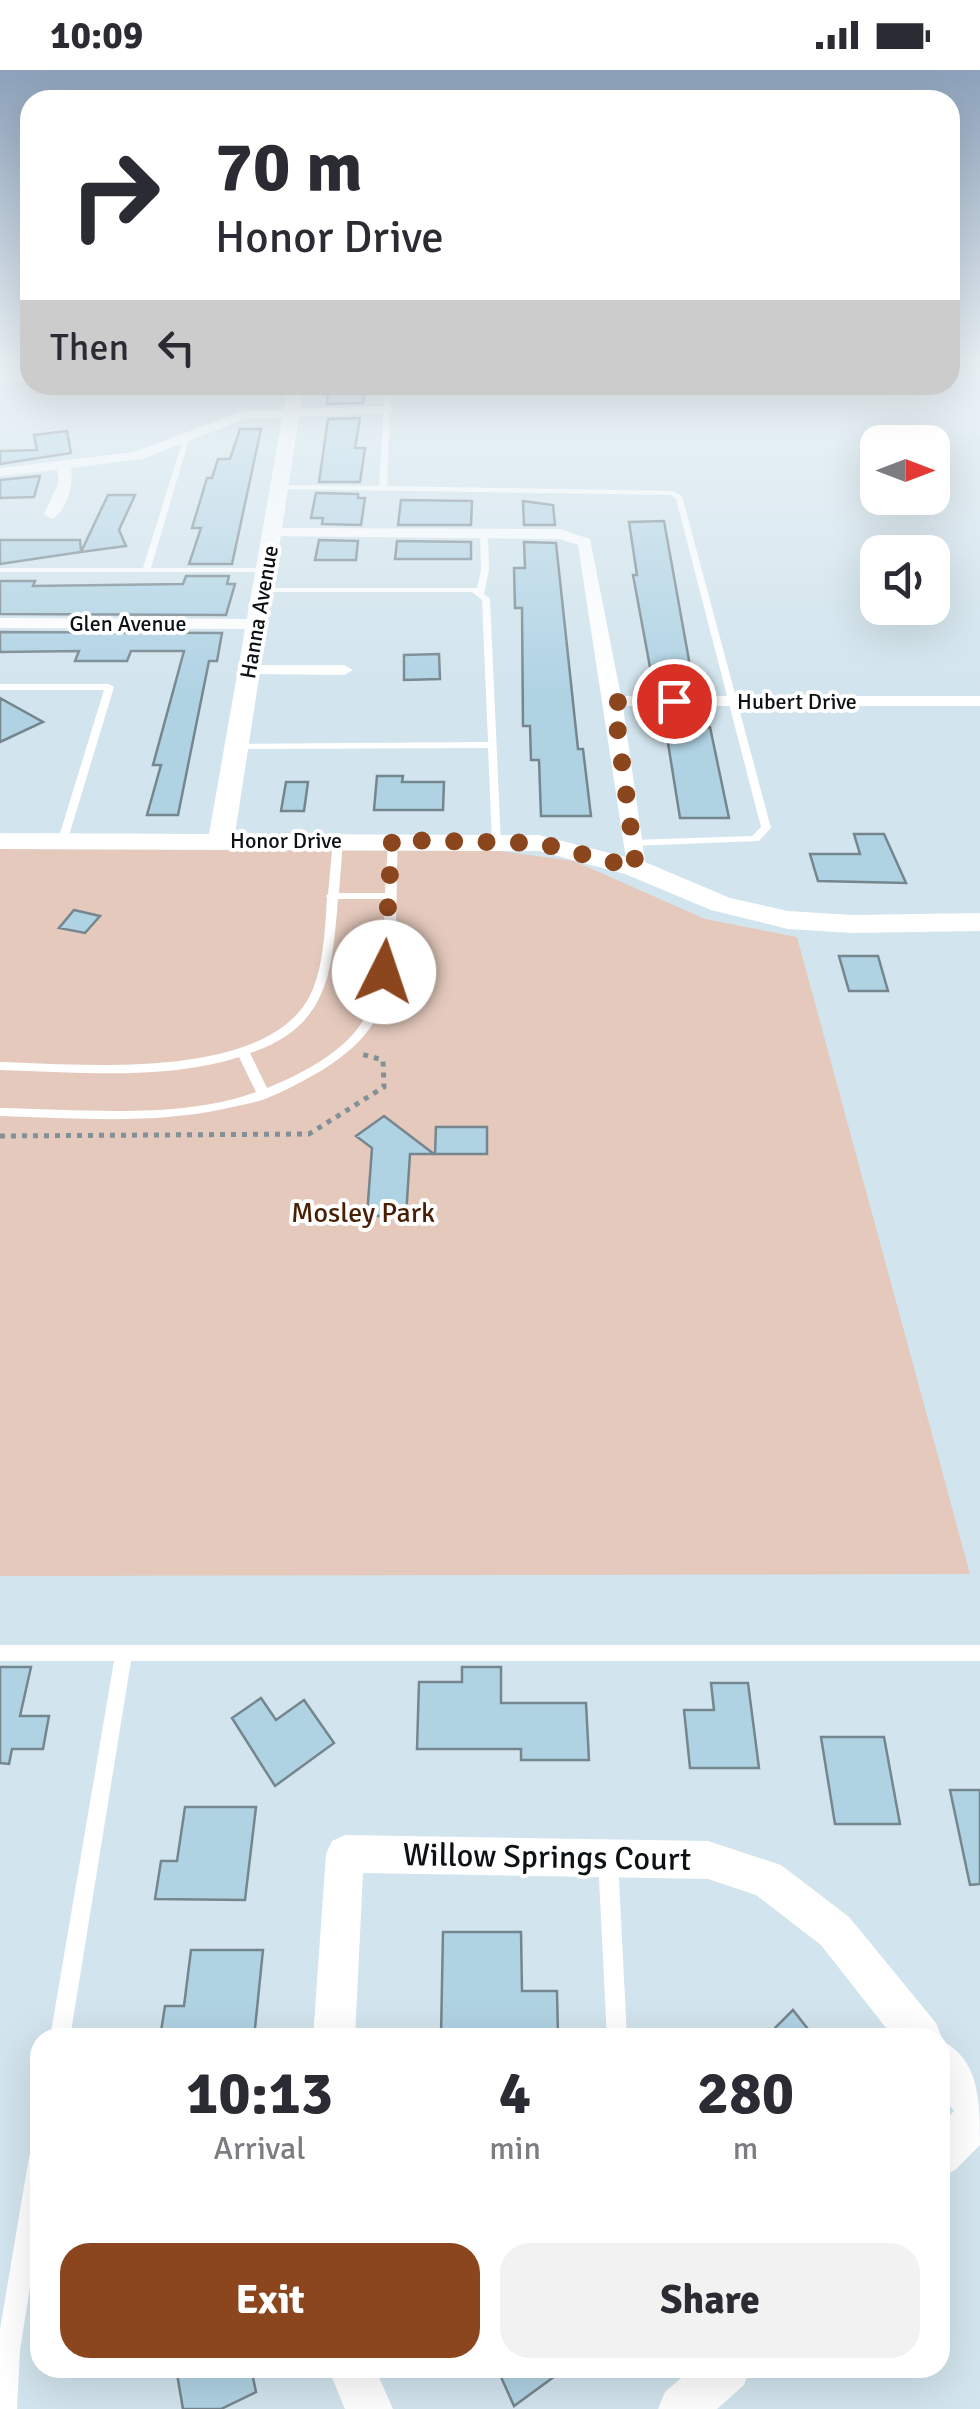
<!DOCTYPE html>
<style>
body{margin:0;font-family:Signika,sans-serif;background:#f2f2f3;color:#2b2b33;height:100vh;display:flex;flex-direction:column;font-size:38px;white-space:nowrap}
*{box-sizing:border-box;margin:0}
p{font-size:32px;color:#7c7c81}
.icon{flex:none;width:55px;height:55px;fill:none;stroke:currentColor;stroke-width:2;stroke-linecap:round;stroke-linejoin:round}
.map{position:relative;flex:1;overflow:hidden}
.side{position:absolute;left:30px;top:1958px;width:920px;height:350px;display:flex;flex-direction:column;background:#fff;border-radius:30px;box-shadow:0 10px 40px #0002}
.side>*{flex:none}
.top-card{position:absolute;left:20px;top:20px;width:940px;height:305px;border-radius:30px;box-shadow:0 10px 40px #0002;background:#fff;color:#2b2b33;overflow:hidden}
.needle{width:65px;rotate:90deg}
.tools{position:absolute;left:860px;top:355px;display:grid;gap:20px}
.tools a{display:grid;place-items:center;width:90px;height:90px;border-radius:20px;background:#fff;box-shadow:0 10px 40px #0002;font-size:50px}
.pin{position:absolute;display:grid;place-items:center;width:85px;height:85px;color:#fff;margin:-42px;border:5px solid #fff;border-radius:50%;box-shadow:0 2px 10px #0007}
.me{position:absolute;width:110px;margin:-55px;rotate:4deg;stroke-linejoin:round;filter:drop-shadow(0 0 8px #0008)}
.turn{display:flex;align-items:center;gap:35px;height:210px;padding:0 30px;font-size:45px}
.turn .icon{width:130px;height:130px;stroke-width:2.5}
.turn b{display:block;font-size:70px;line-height:85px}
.then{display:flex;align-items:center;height:95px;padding:0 30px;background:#0003;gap:20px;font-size:38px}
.eta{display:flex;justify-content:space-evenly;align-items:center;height:170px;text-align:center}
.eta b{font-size:60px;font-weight:700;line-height:70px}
.button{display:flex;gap:20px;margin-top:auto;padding:20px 30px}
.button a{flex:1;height:115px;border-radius:30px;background:#8b461e;color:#fff;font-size:40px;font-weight:700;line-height:115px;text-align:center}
.button a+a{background:#f2f2f3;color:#2b2b33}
.status{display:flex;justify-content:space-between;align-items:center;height:70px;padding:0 50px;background:#fff;direction:ltr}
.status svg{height:28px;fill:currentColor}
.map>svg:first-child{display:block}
.green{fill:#e4c9bc}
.building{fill:#b0d3e4;stroke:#75868e;stroke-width:2.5}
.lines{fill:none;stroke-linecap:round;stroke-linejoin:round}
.path{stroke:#839097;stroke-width:5;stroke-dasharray:5 6;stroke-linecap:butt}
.service{fill:#fff;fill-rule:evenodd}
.minor{fill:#fff;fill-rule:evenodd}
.tertiary{fill:#fff;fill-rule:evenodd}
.route{stroke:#8b461e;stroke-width:18;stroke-dasharray:0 32.4}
.labels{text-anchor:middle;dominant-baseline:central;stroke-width:8;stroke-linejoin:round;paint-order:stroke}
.far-street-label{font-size:22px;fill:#0b1114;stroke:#fff}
.park-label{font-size:28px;fill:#481e05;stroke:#fff}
.near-street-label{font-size:32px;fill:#0b1114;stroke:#fff}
</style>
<div class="status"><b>10:09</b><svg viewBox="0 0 49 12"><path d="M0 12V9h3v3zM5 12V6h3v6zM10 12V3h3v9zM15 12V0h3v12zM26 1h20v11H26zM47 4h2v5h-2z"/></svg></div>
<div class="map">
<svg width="980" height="2339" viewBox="0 0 980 2339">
<rect width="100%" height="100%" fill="#d2e4ed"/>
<path class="green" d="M0 779 498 781 574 791 705 849 797 867 970 1504 0 1506Z"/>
<path class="building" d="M329 315H366L363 333 327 334Z
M360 348 355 378H365L360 412H319L328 349Z
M240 359H261L232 494H189L201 458H192L207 408H212L218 389H230Z
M67 361 71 383 0 394V381L37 380 34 365Z
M40 406 34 427 0 428V410Z
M316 423 358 424V428H365L361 455 322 454 323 448H311Z
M108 425H135L119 460 126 476 81 482Z
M401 430 472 431 471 455H398Z
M523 431 553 435 555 455H524Z
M664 451 690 596H676L678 608H652L633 505H637L629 452Z
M0 470H80L81 482 0 494Z
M319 470 358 471 356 490H315Z
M397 471 471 472V489H395Z
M524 472 556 473 578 679H583L591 746H541L539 690H531L530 656H523L522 538H515L514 498H525Z
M186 506H229L227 514H235L226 545 0 544V511H35L33 516 183 514Z
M0 562 222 563 217 591H209L178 745H147L161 695H153L184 581H131L127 591H75L79 581 0 582Z
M439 584 440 609 404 610V585Z
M0 628 43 652 0 672Z
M664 648H693L696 658 710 657 729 748H680Z
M377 706H403L402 712H444L443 740H374Z
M286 712H308L304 741H281Z
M854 764H884L906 813 818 811 810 784H860Z
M74 840 100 846 85 863 59 858Z
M839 886H878L888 921H849Z
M384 1046 434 1084H410L406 1146H367L372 1078 356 1066Z
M436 1057H487V1084H435Z
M0 1597H31L20 1646H49L43 1679H12L9 1694 0 1693Z
M462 1597H501V1633H586L589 1690H521V1679H417L419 1612H462Z
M711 1613H748L759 1698H690L684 1640H714Z
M261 1628 276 1650 304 1630 334 1673 275 1716 232 1648Z
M821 1667H884L900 1754H835Z
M950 1720H980V1814L970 1815Z
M185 1737H256L245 1830 155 1829 161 1791H177Z
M443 1862H521L522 1921H557L558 1966H441Z
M191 1880H263L254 1968H160L165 1936H184Z
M793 1940 815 1968H765Z
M176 2298H251L256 2322 221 2339H183Z
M497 2298H566L514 2336Z"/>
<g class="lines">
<path class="path" d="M0 1066 309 1064 384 1017 383 990 361 984"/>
<path class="service" d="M385 315H391L387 416 673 421 682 426 771 758 759 771 632 776 627 773 632 770 752 766 761 757 676 429 671 425 277 419 276 417 280 415 379 416Z
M187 364 190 366 151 498H269V502H0V498H143L184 366Z
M484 461 488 463 489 500 484 524 490 529 501 774H493L492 772 488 678 233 679V675L236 674 488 672 482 530 472 522H264L260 520 264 518H477L481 500 480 463Z
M0 614H109L114 617 67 772 63 773 58 770 104 620H0Z
M338 767 343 770 339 823H385L388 771 393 768 398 771C395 825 401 895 378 944 366 970 342 988 319 1002 301 1012 283 1022 265 1029 254 1033 240 1035 228 1038 154 1055 76 1048 0 1046V1038C81 1039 179 1050 256 1022L239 987C166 1011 76 1002 0 1000V992C82 994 275 1013 313 919 324 892 325 858 327 828L326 826 328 824 333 770ZM338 829H385C383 867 383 910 366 945 349 980 302 1004 267 1018L250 983C329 957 332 902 338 829Z
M0 1575H980V1591H131L70 1968H50L114 1591H0Z
M608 1779 615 1782 618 1789 627 1968H607L598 1789 601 1782Z
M40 2076V2154L20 2280 17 2339H0V2259L29 2087 32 2079Z"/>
<path class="minor" d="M30 302V310L0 314V306Z
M387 336 392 337V343L245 349 142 389 71 398C74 414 67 441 52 449L44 444 59 412 57 400 0 406V398L134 382 243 341Z
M272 458 560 459 590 469 621 626H980V636H623L646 798 635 804 628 802 578 475 559 469 267 466 264 463Z
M0 548 257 549 265 554 257 559 0 558Z
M249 595H344L353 600 344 605 243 604 240 600Z
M345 1765 708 1771 781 1795 849 1847 936 1953 942 1968 941 1970C980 1990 980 2032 980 2075L955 2100 940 2107V2055L954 2041 940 2024V1968H894L821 1875 756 1825 708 1809 363 1803 355 1968H313L326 1784 332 1771Z
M328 2298H375L393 2339H345Z
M693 2298H750L744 2315 717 2339H658L665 2322Z"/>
<path class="tertiary" d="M288 315H304L235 764 539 765 645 792 730 828 788 841 852 845 980 843V861L852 863 788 859 711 840 625 804 539 781 0 779V763L209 764Z"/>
</g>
<linearGradient id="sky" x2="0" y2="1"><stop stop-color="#8ca1ba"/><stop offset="0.47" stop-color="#ebf3f7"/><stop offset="1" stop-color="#ebf3f7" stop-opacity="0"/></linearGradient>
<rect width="980" height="622" fill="url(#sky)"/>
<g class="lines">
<path class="route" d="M384 902 392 770 539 773 636 798 614 632 674 631"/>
</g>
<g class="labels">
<g class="far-street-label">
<text transform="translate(259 542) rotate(-80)">Hanna Avenue</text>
<text x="128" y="553">Glen Avenue</text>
<text x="797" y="631">Hubert Drive</text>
<text x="286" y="770">Honor Drive</text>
</g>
<g class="park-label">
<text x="363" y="1143">Mosley Park</text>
</g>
<g class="near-street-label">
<text transform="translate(547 1787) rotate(1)">Willow Springs Court</text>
</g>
</g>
</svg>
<div class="tools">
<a><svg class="needle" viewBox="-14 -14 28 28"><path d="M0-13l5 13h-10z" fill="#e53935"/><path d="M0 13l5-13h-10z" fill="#7c7c81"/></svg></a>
<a><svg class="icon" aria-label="sound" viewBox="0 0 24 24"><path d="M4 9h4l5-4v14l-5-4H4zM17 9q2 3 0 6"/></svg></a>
</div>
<div class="pin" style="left:674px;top:631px;background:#d93025"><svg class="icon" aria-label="arrive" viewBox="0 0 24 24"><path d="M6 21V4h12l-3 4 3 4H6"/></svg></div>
<svg class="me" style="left:384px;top:902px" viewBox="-20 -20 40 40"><circle r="19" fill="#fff"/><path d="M0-13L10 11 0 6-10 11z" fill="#8b461e"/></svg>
<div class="top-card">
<div class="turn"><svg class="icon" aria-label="right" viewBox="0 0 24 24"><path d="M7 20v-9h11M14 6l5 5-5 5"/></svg><div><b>70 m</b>Honor Drive</div></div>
<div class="then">Then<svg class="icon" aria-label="left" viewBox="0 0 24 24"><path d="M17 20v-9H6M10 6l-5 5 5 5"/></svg></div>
</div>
<section class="side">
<div class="eta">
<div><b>10:13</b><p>Arrival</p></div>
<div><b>4</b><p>min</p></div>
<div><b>280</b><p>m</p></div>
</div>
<div class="button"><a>Exit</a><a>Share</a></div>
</section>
</div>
